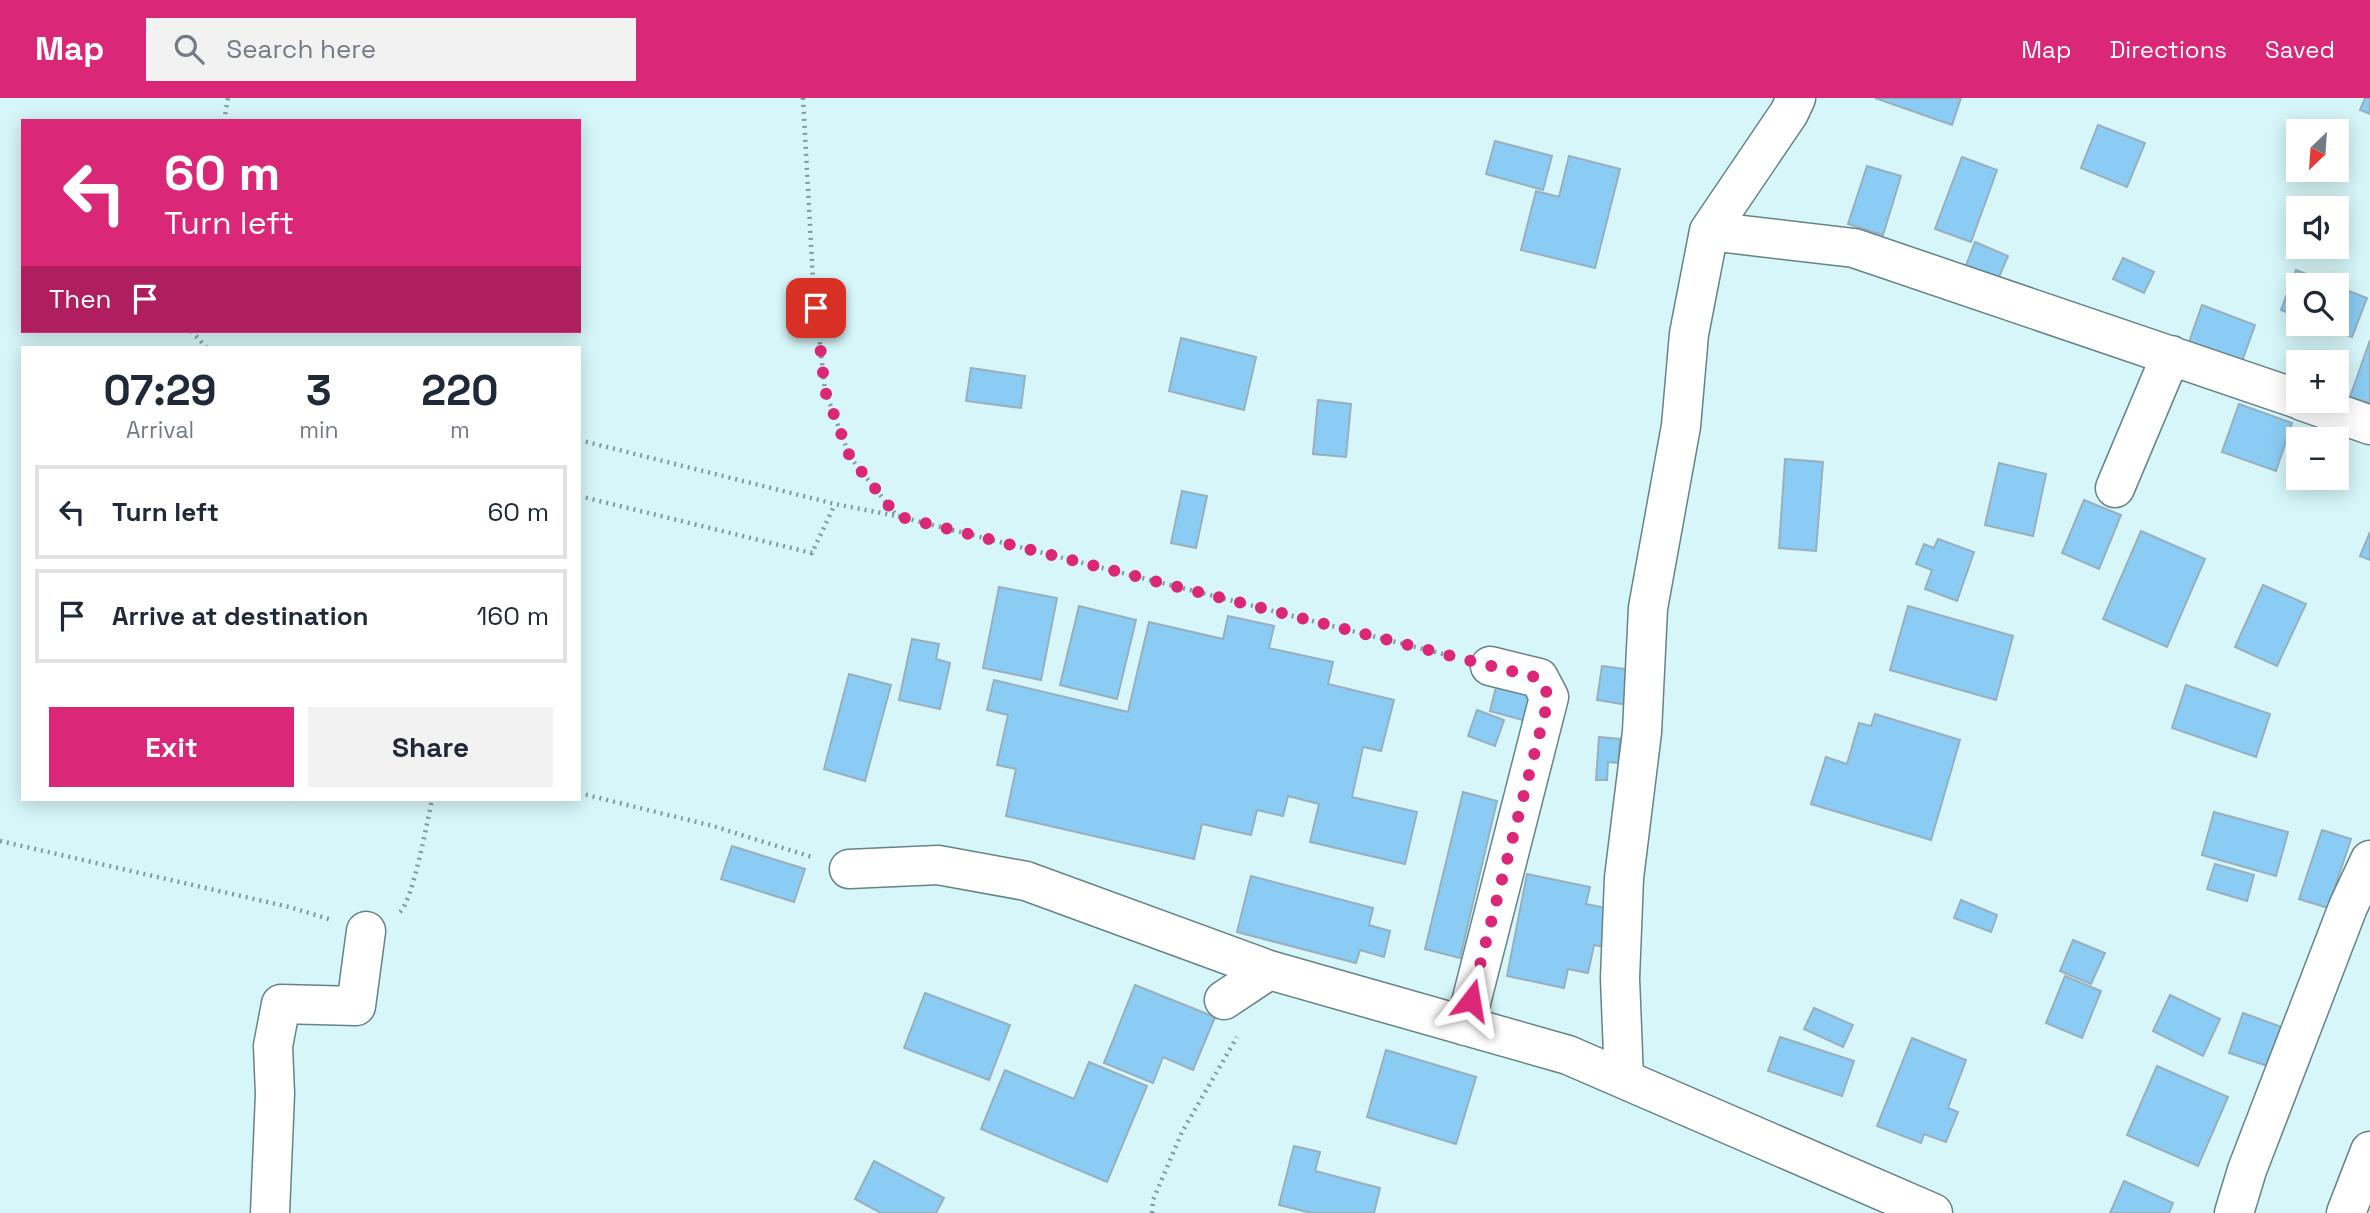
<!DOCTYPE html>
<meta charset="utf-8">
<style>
body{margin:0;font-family:"Space Grotesk",sans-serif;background:#f2f2f3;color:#1f2937;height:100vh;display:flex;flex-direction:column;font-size:26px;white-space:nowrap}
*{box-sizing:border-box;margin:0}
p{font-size:23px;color:#747a83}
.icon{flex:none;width:38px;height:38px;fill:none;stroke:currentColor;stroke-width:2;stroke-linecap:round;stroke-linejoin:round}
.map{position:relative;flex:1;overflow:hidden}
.sheet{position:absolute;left:21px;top:248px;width:560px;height:455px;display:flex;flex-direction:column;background:#fff;border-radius:0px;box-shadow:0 4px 18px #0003}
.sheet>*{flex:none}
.guide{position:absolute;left:21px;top:21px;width:560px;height:214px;border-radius:0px;box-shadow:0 4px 18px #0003;background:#db2777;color:#fff;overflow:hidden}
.needle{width:46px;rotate:205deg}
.tools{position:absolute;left:2286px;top:21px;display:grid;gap:14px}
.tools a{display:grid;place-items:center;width:63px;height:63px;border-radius:0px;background:#fff;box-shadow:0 4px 18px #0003;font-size:35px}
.pin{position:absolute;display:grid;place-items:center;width:60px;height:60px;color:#fff;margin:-30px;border-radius:14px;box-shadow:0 4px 10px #0006}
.me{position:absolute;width:77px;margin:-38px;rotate:14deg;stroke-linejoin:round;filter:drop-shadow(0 0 5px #0008)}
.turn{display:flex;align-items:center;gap:24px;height:147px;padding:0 28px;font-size:32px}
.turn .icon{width:91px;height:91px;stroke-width:2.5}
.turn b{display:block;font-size:49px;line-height:60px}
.then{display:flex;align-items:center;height:66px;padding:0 28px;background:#0003;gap:14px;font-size:26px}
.eta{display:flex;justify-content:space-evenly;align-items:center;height:119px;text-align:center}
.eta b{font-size:42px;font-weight:700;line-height:49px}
.cta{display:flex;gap:14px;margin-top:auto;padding:14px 28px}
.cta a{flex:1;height:80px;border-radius:0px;background:#db2777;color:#fff;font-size:28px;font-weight:700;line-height:80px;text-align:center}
.cta a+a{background:#f2f2f3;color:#1f2937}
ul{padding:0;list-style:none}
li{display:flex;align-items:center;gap:21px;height:94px;margin:0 14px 10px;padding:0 14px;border:4px solid #e0e1e3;border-radius:0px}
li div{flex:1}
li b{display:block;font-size:26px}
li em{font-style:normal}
header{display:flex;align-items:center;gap:42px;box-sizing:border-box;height:98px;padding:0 35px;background:#db2777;color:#fff}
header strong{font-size:33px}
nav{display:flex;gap:38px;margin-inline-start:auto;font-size:24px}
.search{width:490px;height:63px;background:#f2f2f3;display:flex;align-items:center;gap:18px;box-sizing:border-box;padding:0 24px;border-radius:0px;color:#747a83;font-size:26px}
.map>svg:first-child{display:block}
.building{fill:#8bccf4;stroke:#98afbd;stroke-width:2}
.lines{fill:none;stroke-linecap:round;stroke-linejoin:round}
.minor-casing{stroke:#668385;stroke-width:41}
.path{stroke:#83999b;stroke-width:4.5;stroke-dasharray:2 5;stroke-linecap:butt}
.minor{stroke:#fff;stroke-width:38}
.route{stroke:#db2777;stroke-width:12;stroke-dasharray:0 21.6}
</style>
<header>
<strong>Map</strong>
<div class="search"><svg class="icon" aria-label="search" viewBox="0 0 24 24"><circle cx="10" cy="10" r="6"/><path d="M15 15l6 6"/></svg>Search here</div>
<nav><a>Map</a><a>Directions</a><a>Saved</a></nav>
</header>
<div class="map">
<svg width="2370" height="1115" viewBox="0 0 2370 1115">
<rect width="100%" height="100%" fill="#d6f6f9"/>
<path class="building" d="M1875 0H1961L1952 27Z
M2365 0H2370V16L2360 12Z
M2098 27 2145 45 2127 89 2081 70Z
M1495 43 1552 58 1543 92 1486 76Z
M1569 58 1620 71 1595 170 1521 152 1536 93 1559 99Z
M1962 59 1997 72 1971 144 1935 131Z
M1867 68 1901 78 1883 137 1848 126Z
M1975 144 2008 158 1996 186 1964 173Z
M2123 160 2154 174 2144 195 2113 181Z
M2296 172 2335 187H2298V219L2281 212Z
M2336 188 2367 200 2352 239 2316 226H2336Z
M2202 207 2255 227 2242 263 2189 244Z
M1181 240 1256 259 1244 312 1169 293Z
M2370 242V305L2350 299Z
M971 270 1025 278 1021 310 966 303Z
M1318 302 1351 306 1346 359 1313 356Z
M2239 306 2292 325 2276 373 2222 354Z
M1785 361 1823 364 1816 453 1779 450Z
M1999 365 2046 376 2033 438 1985 427Z
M1182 393 1207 398 1196 450 1171 445Z
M2084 402 2121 417 2099 471 2062 455Z
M2141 433 2205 461 2167 549 2103 521Z
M2370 434V462L2360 458Z
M1938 441 1974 454 1957 503 1925 491 1932 472 1916 466 1924 446 1934 450Z
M2263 487 2306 506 2277 568 2235 549Z
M999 489 1057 500 1041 582 983 570Z
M1079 508 1136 522 1117 601 1060 587Z
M1908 508 2013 538 1996 602 1890 572Z
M1228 518 1274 528 1269 550 1333 564 1328 586 1394 602 1381 653 1363 649 1352 699 1417 714 1405 766 1310 744 1319 706 1288 698 1283 718 1257 712 1251 737 1202 726 1194 761 1006 718 1016 671 997 667 1008 617 987 612 994 582 1128 614 1149 524 1223 541Z
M912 541 939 546 936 561 950 565 940 611 899 602Z
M1602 568 1633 572 1628 607 1597 602Z
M849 576 891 587 865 683 824 671Z
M1497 585 1533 594 1526 623 1490 613Z
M2186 587 2270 616 2256 659 2172 630Z
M1477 612 1504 622 1495 648 1468 638Z
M1875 616 1960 642 1931 742 1811 706 1826 659 1847 666 1859 625 1871 628Z
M1599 639 1620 641 1618 665 1608 664 1607 682H1596Z
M1463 694 1497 703 1460 860 1425 851Z
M2214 714 2288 734 2276 778 2202 757Z
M2322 732 2351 741 2328 810 2299 801Z
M732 748 805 771 794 804 721 781Z
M2215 766 2254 777 2247 803 2207 791Z
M1527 776 1590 789 1586 806 1611 811 1604 849 1594 847 1588 875 1568 871 1564 890 1507 878Z
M1251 778 1373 810 1369 827 1390 833 1384 859 1360 852 1356 865 1237 834Z
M1961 802 1997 817 1991 834 1954 820Z
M2073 842 2105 855 2091 886 2060 873Z
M2065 878 2101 893 2082 940 2046 925Z
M1135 887 1215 919 1193 972 1163 959 1153 985 1104 965Z
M925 895 1010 927 989 982 904 950Z
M2170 897 2220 921 2203 958 2153 933Z
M1814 910 1853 927 1843 949 1804 931Z
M2243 915 2287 931 2273 970 2229 955Z
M1780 939 1854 963 1842 998 1768 973Z
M1912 940 1966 962 1948 1010 1958 1014 1946 1044 1924 1036 1921 1045 1877 1028Z
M1386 952 1476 979 1456 1046 1367 1019Z
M1089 964 1147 988 1107 1084 981 1031 1005 972 1074 1001Z
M2157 968 2228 999 2198 1068 2127 1037Z
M1294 1048 1320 1054 1315 1073 1380 1090 1374 1115H1312L1279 1107Z
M874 1063 944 1100 936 1115H881L855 1101Z
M2124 1083 2173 1105 2169 1115H2110Z"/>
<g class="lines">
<defs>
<path id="minor" d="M1709 133 1854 150 2298 301
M2302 303 2370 327
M2115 390 2171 257
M849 771 938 767 1026 783 1269 872
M1224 902 1269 872 1568 957 1933 1115
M1465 928 1549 599 1539 580 1490 568
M1624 981 1620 880 1624 780 1642 634 1648 510 1681 328 1689 236 1709 133 1789 15 1796 0
M270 1115 275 996 273 948 281 906 356 908 366 833
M2234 1115 2247 1072 2348 809 2370 762
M2346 1115 2370 1053"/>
</defs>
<use href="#minor" class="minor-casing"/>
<path class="path" d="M803 0 813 182 825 293 850 359 897 418 1455 559
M224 23 228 0
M191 233 206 249 211 250
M579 342 835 406 897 418
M579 398 812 455 835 406
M579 695 713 728 815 760
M0 743 289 809 332 822
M400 814C413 802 427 724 432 702
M1152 1115 1153 1102 1182 1034 1237 939"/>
<use href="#minor" class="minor"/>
</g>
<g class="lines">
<path class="route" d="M816 210 825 293 850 359 897 418 1539 580 1549 599 1471 902"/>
</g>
</svg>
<div class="tools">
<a><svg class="needle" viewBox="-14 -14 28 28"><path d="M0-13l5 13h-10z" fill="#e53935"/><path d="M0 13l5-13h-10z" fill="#747a83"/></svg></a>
<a><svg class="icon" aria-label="sound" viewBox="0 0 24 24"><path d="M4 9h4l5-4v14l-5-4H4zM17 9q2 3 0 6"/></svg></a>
<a><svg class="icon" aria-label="search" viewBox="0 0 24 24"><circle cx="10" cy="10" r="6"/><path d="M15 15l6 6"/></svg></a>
<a>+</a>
<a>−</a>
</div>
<div class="pin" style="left:816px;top:210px;background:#d93025"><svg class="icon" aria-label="arrive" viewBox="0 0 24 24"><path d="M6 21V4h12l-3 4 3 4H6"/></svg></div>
<svg class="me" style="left:1471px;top:902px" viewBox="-20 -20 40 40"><path d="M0-17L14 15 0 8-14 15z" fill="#db2777" stroke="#fff" stroke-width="4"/></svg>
<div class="guide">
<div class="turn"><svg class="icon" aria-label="left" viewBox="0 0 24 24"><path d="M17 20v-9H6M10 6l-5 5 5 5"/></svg><div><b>60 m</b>Turn left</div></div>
<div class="then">Then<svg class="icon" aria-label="arrive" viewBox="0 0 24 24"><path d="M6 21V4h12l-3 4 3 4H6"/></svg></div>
</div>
<section class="sheet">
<div class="eta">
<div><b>07:29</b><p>Arrival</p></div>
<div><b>3</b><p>min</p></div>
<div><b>220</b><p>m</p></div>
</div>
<ul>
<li><svg class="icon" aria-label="left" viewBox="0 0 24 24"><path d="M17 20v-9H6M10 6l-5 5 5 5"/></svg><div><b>Turn left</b></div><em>60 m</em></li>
<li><svg class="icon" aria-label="arrive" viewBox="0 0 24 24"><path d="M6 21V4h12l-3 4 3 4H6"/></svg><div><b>Arrive at destination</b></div><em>160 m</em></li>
</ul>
<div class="cta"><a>Exit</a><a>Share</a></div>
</section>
</div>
